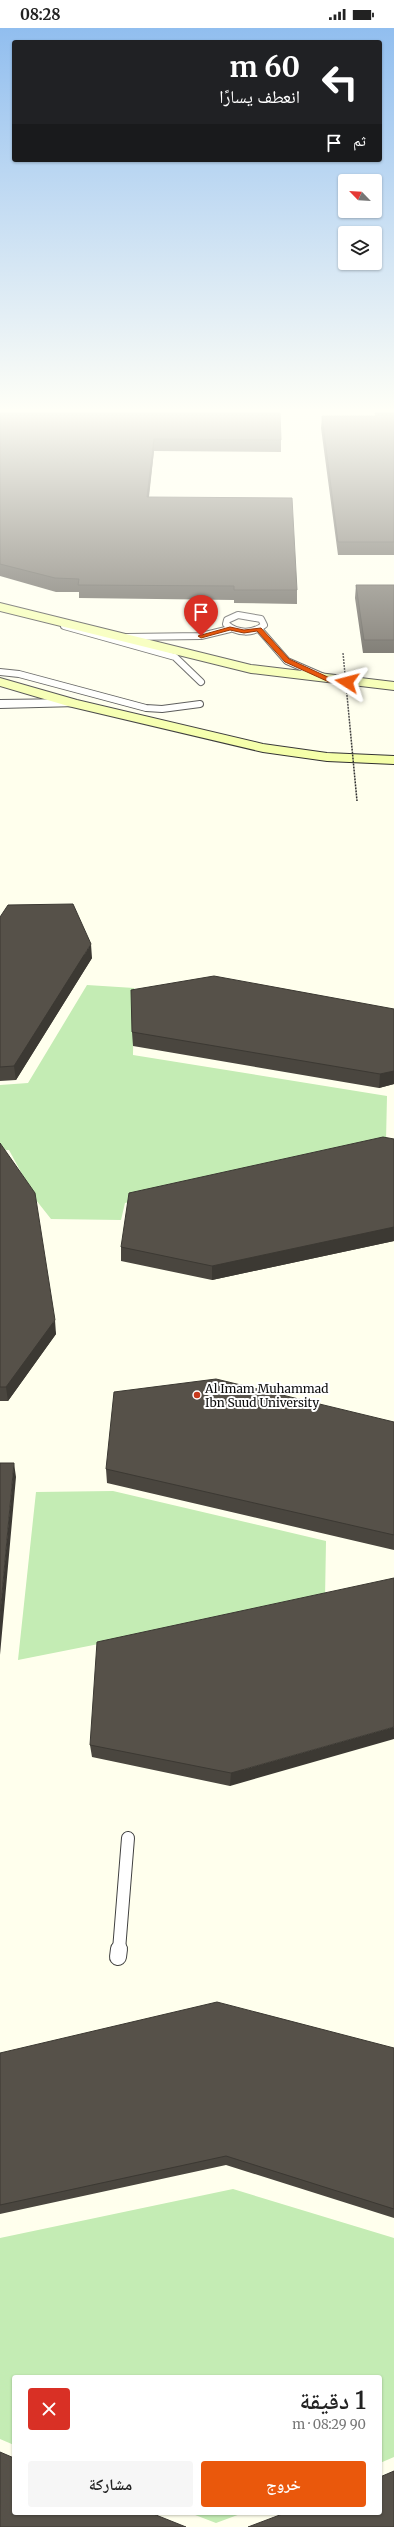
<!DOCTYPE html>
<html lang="ar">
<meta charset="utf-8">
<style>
body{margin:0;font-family:Merriweather,"Noto Naskh Arabic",serif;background:#f6f6f6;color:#222;direction:rtl;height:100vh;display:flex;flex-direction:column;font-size:15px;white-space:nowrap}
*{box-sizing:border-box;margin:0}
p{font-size:13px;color:#767676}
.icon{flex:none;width:22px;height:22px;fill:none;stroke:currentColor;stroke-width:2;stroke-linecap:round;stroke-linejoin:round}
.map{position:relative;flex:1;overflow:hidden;direction:ltr}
.panel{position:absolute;left:12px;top:2347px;width:370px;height:140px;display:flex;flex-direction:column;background:#fff;border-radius:4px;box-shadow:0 1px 3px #0004;direction:rtl}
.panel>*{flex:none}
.top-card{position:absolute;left:12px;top:12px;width:370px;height:122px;border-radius:4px;box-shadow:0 1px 3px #0004;direction:rtl;background:#202124;color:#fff;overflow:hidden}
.needle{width:26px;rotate:295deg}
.buttons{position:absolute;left:338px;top:146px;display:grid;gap:8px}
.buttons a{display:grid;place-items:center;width:44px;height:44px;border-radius:4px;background:#fff;box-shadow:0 1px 3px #0004;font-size:20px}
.pin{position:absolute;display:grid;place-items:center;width:34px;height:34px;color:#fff;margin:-41px -17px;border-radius:50% 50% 50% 0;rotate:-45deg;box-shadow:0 0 4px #0007}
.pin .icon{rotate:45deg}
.me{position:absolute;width:44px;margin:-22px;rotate:279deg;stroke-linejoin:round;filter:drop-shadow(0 0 3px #0008)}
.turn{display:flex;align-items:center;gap:14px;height:84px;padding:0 16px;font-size:18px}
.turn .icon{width:52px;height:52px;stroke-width:2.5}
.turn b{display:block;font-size:28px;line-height:34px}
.then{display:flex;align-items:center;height:38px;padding:0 16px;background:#0003;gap:8px;font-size:15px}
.round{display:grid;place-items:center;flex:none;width:42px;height:42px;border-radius:4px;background:#f6f6f6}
.summary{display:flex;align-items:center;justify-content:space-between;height:68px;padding:0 16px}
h1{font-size:24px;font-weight:600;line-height:30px}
.cta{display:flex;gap:8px;margin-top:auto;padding:8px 16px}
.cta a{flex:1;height:46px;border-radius:4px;background:#ea580c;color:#fff;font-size:16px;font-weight:600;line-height:46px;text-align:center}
.cta a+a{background:#f6f6f6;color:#222}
.status{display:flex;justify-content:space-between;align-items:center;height:28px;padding:0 20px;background:#fff;direction:ltr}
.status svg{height:11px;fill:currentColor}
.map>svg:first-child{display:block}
.green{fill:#c4ecb4}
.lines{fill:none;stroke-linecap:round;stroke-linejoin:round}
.lane-far2-casing{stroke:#404040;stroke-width:8}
.lane-far1-casing{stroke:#404040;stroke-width:14}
.lane-casing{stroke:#404040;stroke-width:18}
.street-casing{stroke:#404040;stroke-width:2}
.secondary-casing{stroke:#2f2f2f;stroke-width:2}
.lane-far2{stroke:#fff;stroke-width:6}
.lane-far1{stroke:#fff;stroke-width:12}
.lane{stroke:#fff;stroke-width:16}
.street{fill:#fff;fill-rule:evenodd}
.secondary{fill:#f5ffa8;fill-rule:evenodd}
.path-bridge{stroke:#2f2f2f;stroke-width:1.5;stroke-dasharray:2 1;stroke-linecap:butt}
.wall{fill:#4a463f}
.shaded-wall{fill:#3c3933}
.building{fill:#565149;stroke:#3c3933}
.route{fill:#ea580c;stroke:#983908}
.poi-dot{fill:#c6391c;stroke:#fff;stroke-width:1.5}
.labels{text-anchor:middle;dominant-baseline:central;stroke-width:4;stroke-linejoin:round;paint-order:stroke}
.poi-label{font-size:12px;fill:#0d0d0d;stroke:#fff;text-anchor:start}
</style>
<div class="status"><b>08:28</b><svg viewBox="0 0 49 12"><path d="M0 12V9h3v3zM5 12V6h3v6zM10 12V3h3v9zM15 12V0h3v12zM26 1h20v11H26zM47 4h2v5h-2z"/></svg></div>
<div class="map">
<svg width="394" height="2499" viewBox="0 0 394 2499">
<rect width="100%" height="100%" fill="#ffffed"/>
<path class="green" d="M87 957 134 960 133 1027 387 1068 386 1113 125 1175 121 1192 51 1191 36 1172 9 1122H0V1057L28 1055Z
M113 1463 326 1513 325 1571 18 1632 36 1464Z
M233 2161 394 2210V2429L380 2435V2349H14V2417L0 2411V2210Z
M190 2485H243L216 2495Z"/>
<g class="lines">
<defs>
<path id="lane-far2" d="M238 587 261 591 264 597C253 606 237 606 226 596L227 592Z
M64 598 175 629 201 654
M259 601 287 633 326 650
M127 609 201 608 230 601
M0 644 19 646 146 680 162 681 200 676"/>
<path id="lane-far1" d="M119 1922 128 1810"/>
<path id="lane" d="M118 1929 119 1921"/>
<path id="street" d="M73 671 79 675 78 678 0 680V672Z"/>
<path id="secondary" d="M0 575 251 637 394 654V662L251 645 0 583Z
M0 650 77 672 263 716 327 725 394 728V736L327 733 263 724 68 678 0 658Z"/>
</defs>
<use href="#lane-far2" class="lane-far2-casing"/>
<use href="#lane-far1" class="lane-far1-casing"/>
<use href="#lane" class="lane-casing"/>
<use href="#street" class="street-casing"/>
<use href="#secondary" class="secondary-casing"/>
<use href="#lane-far2" class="lane-far2"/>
<use href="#lane-far1" class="lane-far1"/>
<use href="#lane" class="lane"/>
<use href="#street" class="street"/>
<use href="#secondary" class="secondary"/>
<path class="path-bridge" d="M343 625 357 773"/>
</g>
<path class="wall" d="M0 385 281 412V424L154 423 149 469 297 562V576L234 575V572L79 570V564H56L0 548Z
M375 385H394V527H338L321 400 322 388H375Z
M356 557H394V625H363L355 570Z
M0 889 92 930 16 1052 0 1053Z
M394 981V1056L379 1060 133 1018 132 1004Z
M394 1111V1213L212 1252 121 1233V1219Z
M0 1115 56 1306 8 1373H0Z
M394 1394V1522L107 1455 106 1441Z
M394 1550 230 1758 92 1729 90 1717Z
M394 2020V2190L226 2137 0 2186V2025Z"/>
<path class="shaded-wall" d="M154 411V423L147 481V469Z
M91 916 92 930 16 1052 14 1038Z
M394 1043V1056L379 1060 380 1046Z
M394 1199V1213L212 1252V1238Z
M55 1292 56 1306 8 1373 6 1359Z
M14 1435 16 1449 0 1627V1588Z
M394 1699V1711L230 1758 231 1745Z"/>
<path class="building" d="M0 385H280L281 412 154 411 147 469 292 470 297 562H234V558L78 557 79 551 55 550 0 536Z
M375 385H394V514H338L322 388H376Z
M356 557H394V612H364Z
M73 876 91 916 14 1038 0 1039V889L8 877Z
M214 948 394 981V1043L380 1046 132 1004 131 962Z
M383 1109 394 1111V1199L212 1238 121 1219 129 1165Z
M0 1115 35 1165 55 1292 6 1359H0Z
M216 1351 394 1394V1507L106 1441 114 1364Z
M0 1435H14L0 1588Z
M394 1550V1699L231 1745 90 1717 97 1614Z
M217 1974 394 2020V2181L226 2128 0 2177V2025Z
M0 2424 14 2430V2485H151L186 2499H0Z
M394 2443V2499H248L285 2485H380V2449Z"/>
<linearGradient id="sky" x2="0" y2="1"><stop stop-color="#91beef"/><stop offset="0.52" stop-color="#fffff7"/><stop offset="1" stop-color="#fffff7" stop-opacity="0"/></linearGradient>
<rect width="394" height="735" fill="url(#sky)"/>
<path class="route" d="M230 599 244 602 261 600 289 631 332 651 350 654H329L285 634 257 603 244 605 230 602 201 610 198 608Z"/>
<circle class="poi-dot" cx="197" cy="1367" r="4"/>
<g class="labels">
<g class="poi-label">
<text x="205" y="1360">Al Imam Muhammad<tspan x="205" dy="14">Ibn Suud University</tspan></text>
</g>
</g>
</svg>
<div class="buttons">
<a><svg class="needle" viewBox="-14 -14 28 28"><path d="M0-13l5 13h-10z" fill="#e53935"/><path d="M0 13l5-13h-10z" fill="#767676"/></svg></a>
<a><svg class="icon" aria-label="layers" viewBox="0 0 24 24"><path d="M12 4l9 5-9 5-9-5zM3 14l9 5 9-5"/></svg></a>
</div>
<div class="pin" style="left:201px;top:608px;background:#d93025"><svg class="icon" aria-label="arrive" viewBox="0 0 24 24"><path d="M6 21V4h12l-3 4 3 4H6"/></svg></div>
<svg class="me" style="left:347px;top:654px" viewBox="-20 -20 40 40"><path d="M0-17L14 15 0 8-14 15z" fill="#ea580c" stroke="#fff" stroke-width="4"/></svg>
<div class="top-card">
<div class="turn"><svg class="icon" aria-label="left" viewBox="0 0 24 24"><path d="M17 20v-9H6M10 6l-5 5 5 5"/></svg><div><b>60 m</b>انعطف يسارًا</div></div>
<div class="then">ثم<svg class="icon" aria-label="arrive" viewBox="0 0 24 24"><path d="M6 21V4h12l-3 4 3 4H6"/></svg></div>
</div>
<section class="panel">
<div class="summary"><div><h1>1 دقيقة</h1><p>90 m · 08:29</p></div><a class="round" style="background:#d93025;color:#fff"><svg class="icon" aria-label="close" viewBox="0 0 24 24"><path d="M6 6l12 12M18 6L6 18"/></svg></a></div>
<div class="cta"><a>خروج</a><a>مشاركة</a></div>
</section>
</div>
